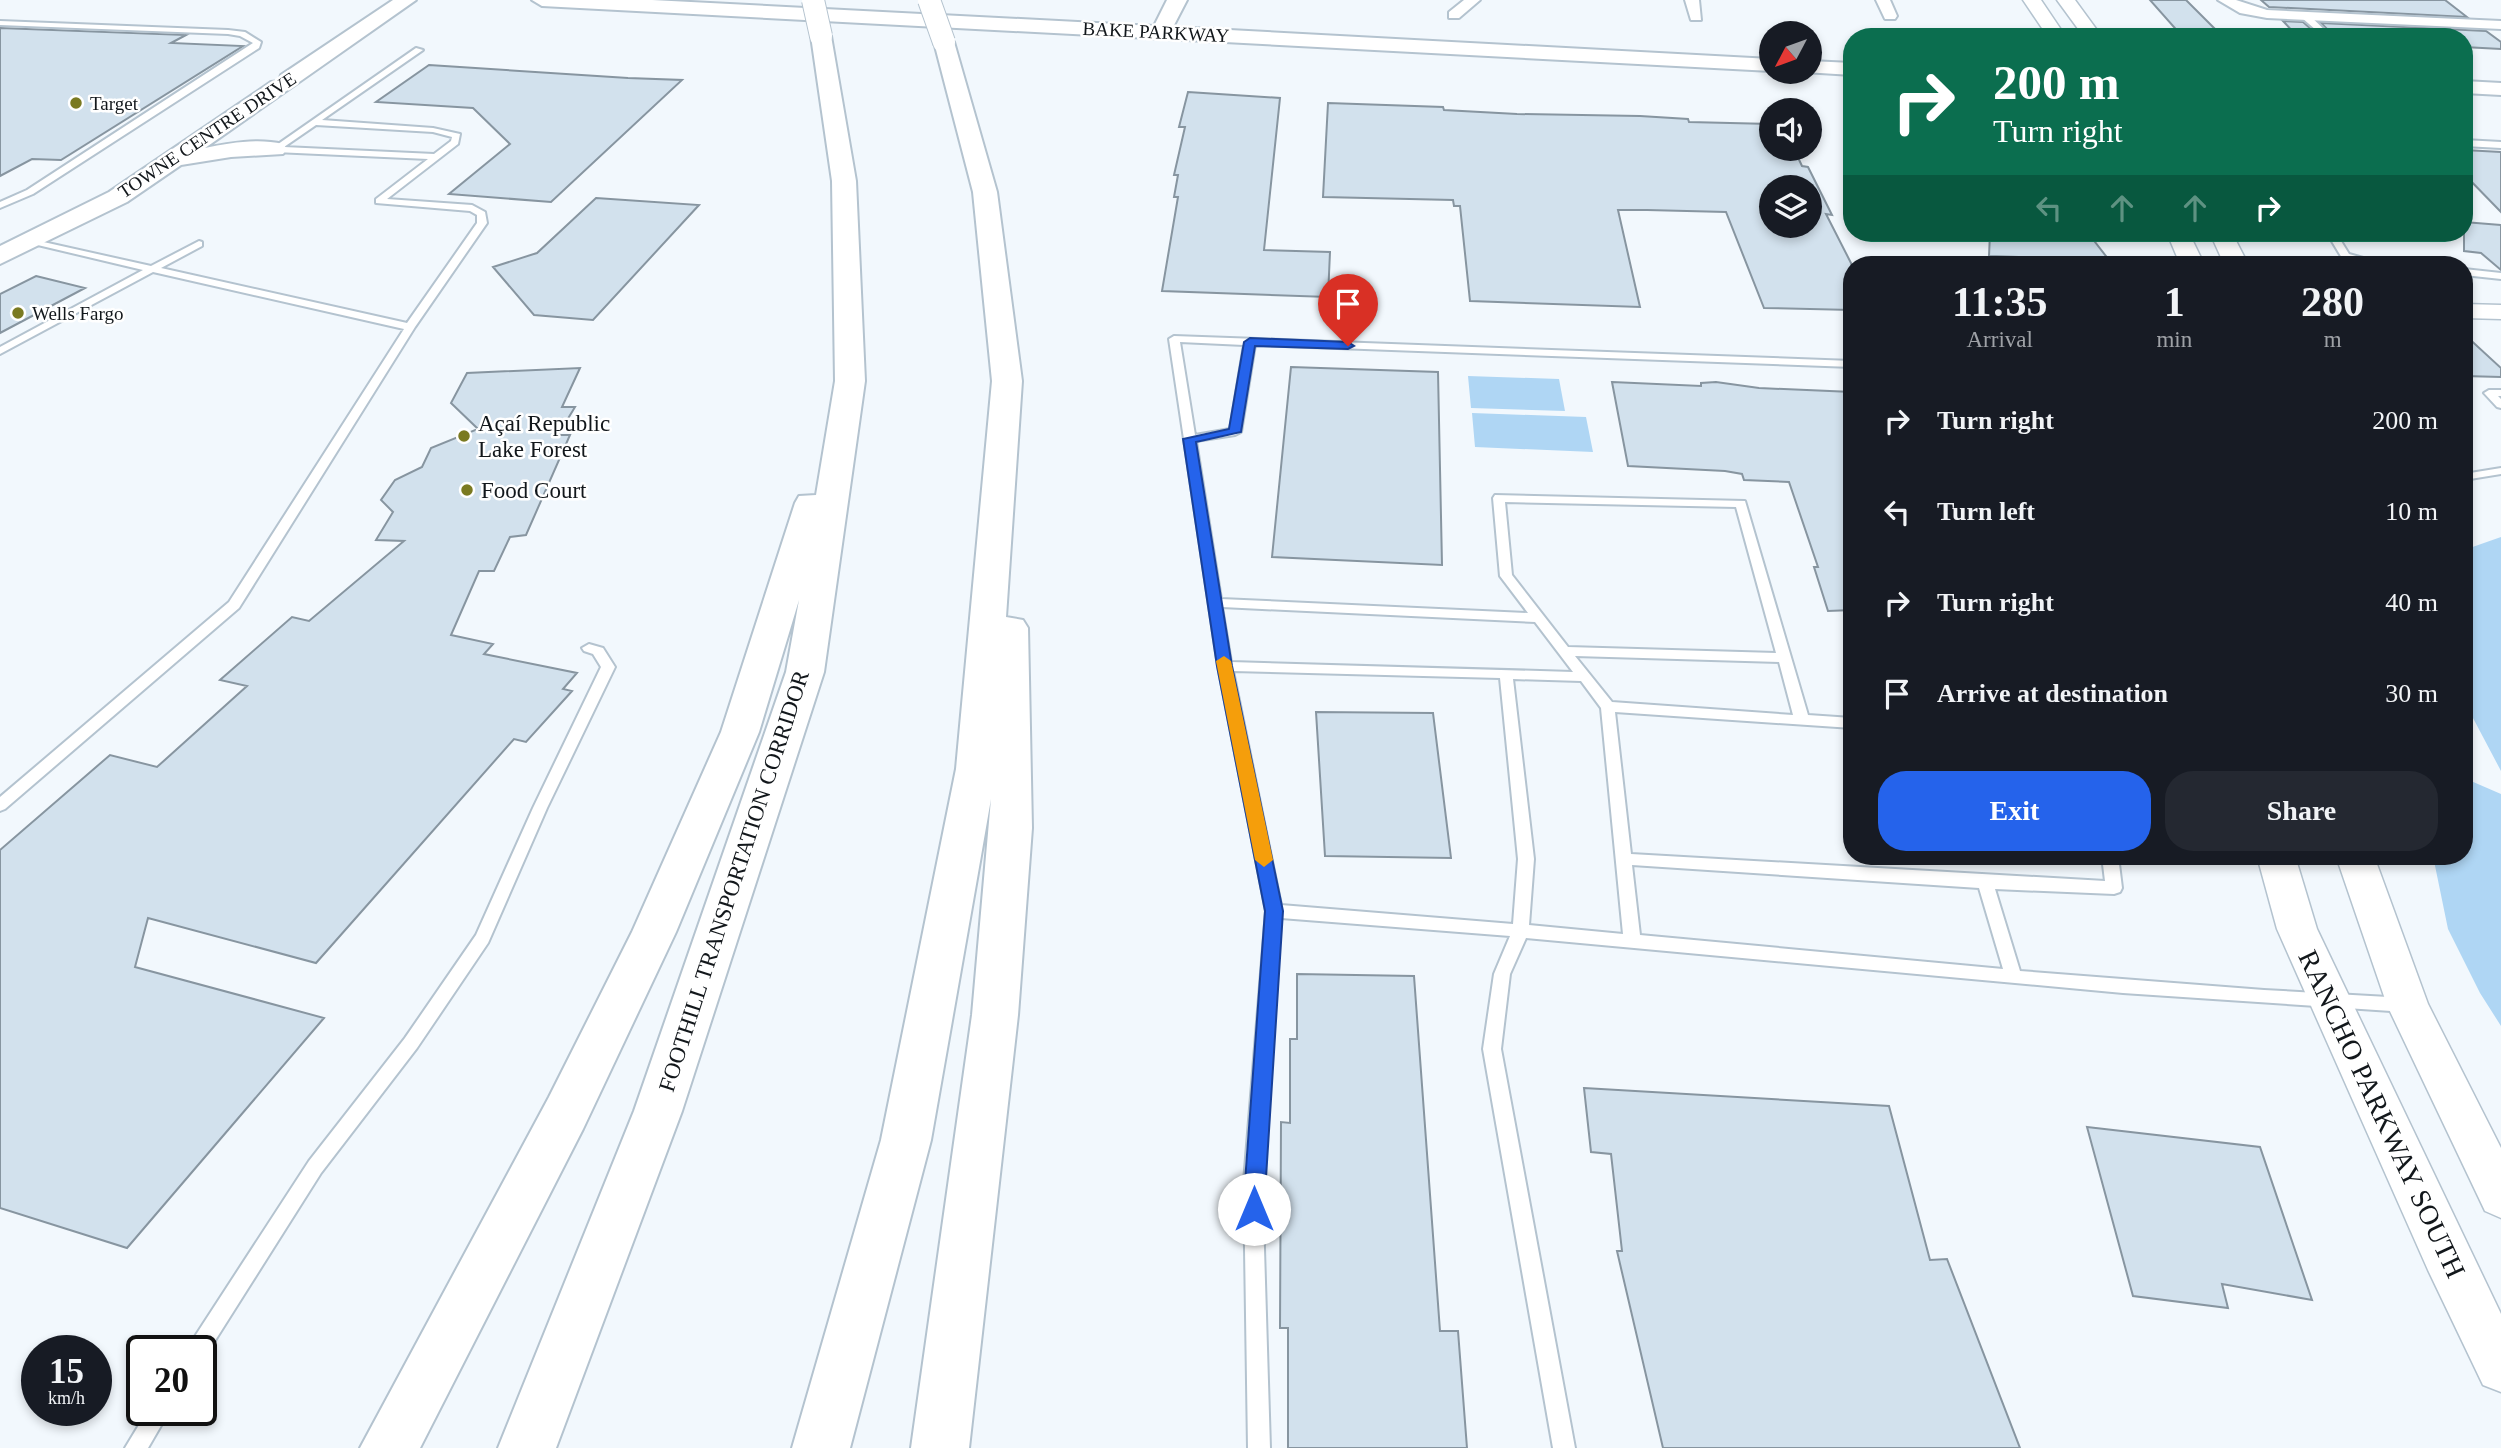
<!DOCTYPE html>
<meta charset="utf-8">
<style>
body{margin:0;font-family:"Times New Roman",serif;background:#242831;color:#f1f3f6;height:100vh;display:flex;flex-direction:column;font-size:26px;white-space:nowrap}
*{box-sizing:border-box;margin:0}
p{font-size:23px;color:#9ea1a6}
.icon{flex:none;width:38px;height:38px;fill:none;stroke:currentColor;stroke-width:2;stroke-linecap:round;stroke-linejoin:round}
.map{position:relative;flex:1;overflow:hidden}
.panel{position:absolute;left:1843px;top:256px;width:630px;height:609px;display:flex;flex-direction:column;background:#171b24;border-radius:28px;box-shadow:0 4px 10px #0003}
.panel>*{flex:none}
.guide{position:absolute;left:1843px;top:28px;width:630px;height:214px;border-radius:28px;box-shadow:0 4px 10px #0003;background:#0b6e4f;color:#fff;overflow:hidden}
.needle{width:46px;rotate:229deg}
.tools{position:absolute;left:1759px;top:21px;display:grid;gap:14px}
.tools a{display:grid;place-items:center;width:63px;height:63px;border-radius:50%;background:#171b24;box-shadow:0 4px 10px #0003;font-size:35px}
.speed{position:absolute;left:21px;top:1335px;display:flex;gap:14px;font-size:35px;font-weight:700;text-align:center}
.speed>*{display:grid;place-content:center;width:91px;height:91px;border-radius:50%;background:#171b24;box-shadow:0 4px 10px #0003;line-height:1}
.speed small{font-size:18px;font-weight:400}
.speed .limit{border:4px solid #111;border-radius:10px;background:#fff;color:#111}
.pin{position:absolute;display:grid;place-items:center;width:60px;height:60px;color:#fff;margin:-72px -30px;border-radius:50% 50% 50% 0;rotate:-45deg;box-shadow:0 0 7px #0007}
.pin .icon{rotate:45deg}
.me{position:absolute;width:77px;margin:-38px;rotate:0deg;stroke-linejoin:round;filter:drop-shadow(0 0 5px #0008)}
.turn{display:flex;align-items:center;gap:24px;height:147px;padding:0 35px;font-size:32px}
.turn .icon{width:91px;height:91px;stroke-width:2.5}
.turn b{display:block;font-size:49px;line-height:60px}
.lanes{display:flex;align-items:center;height:66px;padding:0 35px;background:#0003;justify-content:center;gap:35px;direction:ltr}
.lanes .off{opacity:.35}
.eta{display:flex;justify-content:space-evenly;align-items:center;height:119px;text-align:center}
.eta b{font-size:42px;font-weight:800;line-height:49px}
.primary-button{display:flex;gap:14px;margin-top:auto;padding:14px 35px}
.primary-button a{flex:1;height:80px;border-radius:28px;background:#2563eb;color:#fff;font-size:28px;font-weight:800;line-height:80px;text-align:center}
.primary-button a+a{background:#242831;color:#f1f3f6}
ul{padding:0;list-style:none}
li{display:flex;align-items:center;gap:21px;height:91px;padding:0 35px}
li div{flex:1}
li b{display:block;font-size:26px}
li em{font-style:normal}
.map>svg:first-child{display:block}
.green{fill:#afd6f4}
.building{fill:#d2e1ed;stroke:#8795a0;stroke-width:2;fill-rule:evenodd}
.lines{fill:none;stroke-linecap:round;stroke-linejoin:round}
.service-casing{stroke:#b4c3cf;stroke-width:4}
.minor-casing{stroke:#b4c3cf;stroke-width:4}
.tertiary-casing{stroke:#b4c3cf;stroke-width:3}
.secondary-casing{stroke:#b4c3cf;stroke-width:4}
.motorway-casing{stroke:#b4c3cf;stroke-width:4}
.service{fill:#fff;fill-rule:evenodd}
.minor{fill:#fff;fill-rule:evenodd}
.tertiary{fill:#fff;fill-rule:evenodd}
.secondary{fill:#fff;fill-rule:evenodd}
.motorway{fill:#fff;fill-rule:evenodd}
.motorway-bridge-casing{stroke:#b4c3cf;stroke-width:24;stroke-linecap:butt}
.motorway-bridge{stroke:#fff;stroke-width:22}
.route{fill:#2563eb;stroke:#184099;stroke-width:2}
.slow{fill:#f59e0b}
.poi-dot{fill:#7a7a21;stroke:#fff;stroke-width:2.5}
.labels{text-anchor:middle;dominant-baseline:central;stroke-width:5;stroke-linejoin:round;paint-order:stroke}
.far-street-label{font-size:19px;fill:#12171b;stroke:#fff}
.far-poi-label{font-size:19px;fill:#12171b;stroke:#fff;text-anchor:start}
.poi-label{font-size:23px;fill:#12171b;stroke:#fff;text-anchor:start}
.street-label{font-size:23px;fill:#12171b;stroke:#fff}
.near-street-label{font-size:28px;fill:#12171b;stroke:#fff}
</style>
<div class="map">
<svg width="2501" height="1448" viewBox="0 0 2501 1448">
<rect width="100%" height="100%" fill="#f2f8fd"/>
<path class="green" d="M1468 376 1559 379 1565 411 1471 408Z
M1472 413 1586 417 1593 452 1475 447Z
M2501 537V771L2464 701V550Z
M2464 778 2501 794V1026L2480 993 2448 929 2433 856H2464Z"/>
<path class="building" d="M2150 0H2186L2223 37 2181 35Z
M2261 0H2445L2467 17 2269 7Z
M2283 21 2303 22 2320 37H2298Z
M2321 23 2486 31 2501 42V49L2464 47V37H2335Z
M0 28 186 35 171 43 243 46 61 160 32 159 0 176Z
M429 65 628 78 682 80 551 202 449 194 510 144 473 108 376 102Z
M1188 92 1280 98 1264 250 1330 252 1328 297 1162 291 1178 197H1174L1178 175H1174L1185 127H1179Z
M1328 103 1443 107 1444 110 1517 114 1640 116 1688 119 1689 122 1771 124V149H1794L1802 166 1808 167 1832 215 1826 214 1852 265V310L1764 308 1726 212 1647 210H1618L1640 307 1470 301 1460 206H1454L1453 200 1323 197ZM1771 187H1810V226H1771Z
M2464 150 2501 152V212L2464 174Z
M596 198 699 205 593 320 534 315 493 267 537 253Z
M2464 222 2501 225V270L2481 253 2464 251Z
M1990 233H2088L2109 260 1989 256Z
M36 276 85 288 0 333V294Z
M2464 334 2501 368V377L2464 376Z
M1291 367 1438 372 1442 565 1272 557Z
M580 368 562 407H575L558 435H570L526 535 510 537 494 571H479L451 635 493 644 484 654 577 673 563 689 572 691 526 742 514 739 316 963 148 918 135 967 324 1018 127 1248 0 1208V850L110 755 157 767 247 686 220 680 292 617 309 621 404 541 376 540 393 512 381 500 395 480 422 467 431 448 478 429 451 403 467 373Z
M1612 382 1701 386V383L1716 382 1759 388 1852 392V610L1828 611 1814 567H1818L1789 482 1744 480 1742 474 1725 471 1628 466Z
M1316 712 1433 713 1451 858 1325 856Z
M1297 974 1414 976 1440 1331H1458L1467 1448H1288V1328H1280L1281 1122 1290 1123V1039H1297Z
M1584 1088 1889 1106 1930 1260 1947 1259 2020 1448H1663L1617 1251H1622L1611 1154 1591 1152Z
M2087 1127 2260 1147 2312 1300 2222 1284 2228 1308 2133 1296Z"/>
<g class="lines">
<defs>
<path id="service" d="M2301 13H2307L2332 37H2324L2301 17Z
M0 21 228 30 245 32 261 42 259 48 33 194 0 208V202L27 190 253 43 240 36 228 34 0 25Z
M416 48 423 50 322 120 433 128 460 134 458 144 387 199 472 205 485 212 487 223 415 327 239 608 5 809 0 811V797L229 602 404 329 153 272 0 354V347L143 270 25 242 30 239 151 266 199 241 202 242V246L161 268 407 323 477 223V215L470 211 376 203V199L428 159 275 152 271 149ZM316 125 433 132 452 137 451 141 434 154 284 147Z
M2464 140 2501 142V148L2464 146Z
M2327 233H2336L2349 254 2385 264H2369L2342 258Z
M2464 269 2501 273V279L2464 275Z
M1174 336 1852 361V367L1255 345 1241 432 1235 435 1196 441 1221 599 1528 613 1500 576 1493 498 1495 495 1745 501 1808 715 1852 718V728L1615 712 1631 854 2105 881 2102 856H2118L2122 888 2120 892 2114 894 1995 889 2020 971 2264 990 2406 998 2412 1000 2414 1005 2412 1010 2406 1012 2123 993 1526 938 1510 974 1501 1049 1575 1448H1553L1483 1049 1494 974 1510 936 1281 918 1262 1182 1270 1448H1248L1244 1182 1266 911 1218 666 1169 339ZM1180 342 1244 345 1230 429 1195 435ZM1505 502 1736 507 1776 653 1568 647 1512 575ZM1222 607 1535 622 1573 672 1231 662ZM1575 656 1779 662 1793 715 1612 702ZM1233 671 1500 678 1518 859 1513 924 1281 905ZM1513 679 1581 681 1601 708 1623 934 1529 925 1534 859ZM1632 865 1979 888 2003 969 1640 935Z
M2489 390H2501V396H2498L2501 399V408L2497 407 2484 393Z
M2501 468V474L2464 480V474Z
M589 644 603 648 615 667 547 808 488 943 417 1048 321 1173 204 1358 201 1359V1351H187L190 1344 309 1161 405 1038 476 935 533 808 601 667 593 654 584 651 582 648Z
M148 1410H170L148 1448H125Z"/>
<path id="minor" d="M1464 0H1480L1459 18H1449V12Z
M1685 0H1699L1701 20H1691Z
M1876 0H1890L1897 16 1895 19H1885Z
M2218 0H2236L2267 10 2501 21V29L2267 18 2240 13Z"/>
<path id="tertiary" d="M2023 0H2041L2066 37H2048Z
M2057 0H2075L2102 37H2084Z
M2167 233H2189L2204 264H2180Z
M2210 233H2232L2248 264H2224Z
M2464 304 2501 305V319L2464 318Z
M2257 856H2295L2317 929 2501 1314V1392L2483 1385 2428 1270 2277 929Z
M2336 856H2374L2428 1004 2501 1148V1218L2485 1211 2387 1005Z"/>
<path id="secondary" d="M393 0H416L205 148C229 143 258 138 283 144L287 149 283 154 231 157 181 165 127 202 0 264V246L109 192 271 82 279 81 281 75Z
M532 0H652L1154 26 1167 0H1187L1173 27 1771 59V71L542 6Z
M1810 61 1852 63V75L1804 72H1810Z
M2464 81 2501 83V95L2464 93Z"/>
<path id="motorway" d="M821 30 831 36 856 181 865 381 824 672 682 1111 556 1448H498L634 1111 786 672 799 600 759 732 676 932 583 1129 420 1448H360L549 1097 632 932 721 732 795 503 799 496 816 495 835 381 832 181 811 36Z
M944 36 954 42 997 192 1022 381 1006 617 1023 620 1028 628 1032 828 1018 1015 969 1448H911L972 1015 991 799 931 1140 850 1448H792L881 1140 956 769 992 381 973 192 934 42Z"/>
</defs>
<use href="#service" class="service-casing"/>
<use href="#minor" class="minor-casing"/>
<use href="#tertiary" class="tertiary-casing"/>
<use href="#secondary" class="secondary-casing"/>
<use href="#motorway" class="motorway-casing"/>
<use href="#service" class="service"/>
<use href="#minor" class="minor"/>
<use href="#tertiary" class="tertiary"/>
<use href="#secondary" class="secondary"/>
<use href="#motorway" class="motorway"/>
<defs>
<path id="motorway-bridge" d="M813 0 821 36
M929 0 944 42"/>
</defs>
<use href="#motorway-bridge" class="motorway-bridge-casing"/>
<use href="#motorway-bridge" class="motorway-bridge"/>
</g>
<path class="route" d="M1250 338 1348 342 1354 346 1348 349 1255 346 1241 432 1196 442 1232 666 1283 911 1264 1209 1261 1216 1254 1219 1246 1216 1243 1209 1265 911 1217 666 1183 439 1229 429 1244 342Z"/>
<path class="slow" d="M1224 656 1231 661 1273 860 1264 867 1255 860 1216 661Z"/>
<g class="poi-dot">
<circle cx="76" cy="103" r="7"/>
<circle cx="18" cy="313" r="7"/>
<circle cx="464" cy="436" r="7"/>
<circle cx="467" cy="490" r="7"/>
</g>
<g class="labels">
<g class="far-street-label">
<text transform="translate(1156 32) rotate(3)">BAKE PARKWAY</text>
<text transform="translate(207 135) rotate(-34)">TOWNE CENTRE DRIVE</text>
</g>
<g class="far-poi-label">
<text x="90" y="103">Target</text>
<text x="32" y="313">Wells Fargo</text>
</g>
<g class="poi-label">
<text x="478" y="423">Açaí Republic<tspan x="478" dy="26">Lake Forest</tspan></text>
<text x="481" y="490">Food Court</text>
</g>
<g class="street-label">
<text transform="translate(734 881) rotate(-72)">FOOTHILL TRANSPORTATION CORRIDOR</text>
</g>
<g class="near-street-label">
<text transform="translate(2382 1114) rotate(65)">RANCHO PARKWAY SOUTH</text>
</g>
</g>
</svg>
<div class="tools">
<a><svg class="needle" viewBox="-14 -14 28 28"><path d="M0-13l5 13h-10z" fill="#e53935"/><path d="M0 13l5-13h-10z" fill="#9ea1a6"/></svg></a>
<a><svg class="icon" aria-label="sound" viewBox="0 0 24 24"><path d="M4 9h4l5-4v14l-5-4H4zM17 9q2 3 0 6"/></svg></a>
<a><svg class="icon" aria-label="layers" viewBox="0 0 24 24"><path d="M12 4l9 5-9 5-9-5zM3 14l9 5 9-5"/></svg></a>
</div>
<div class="speed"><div>15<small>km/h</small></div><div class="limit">20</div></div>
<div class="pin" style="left:1348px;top:346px;background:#d93025"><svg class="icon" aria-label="arrive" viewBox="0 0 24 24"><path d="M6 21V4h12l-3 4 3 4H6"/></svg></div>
<svg class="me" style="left:1254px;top:1209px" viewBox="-20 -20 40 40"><circle r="19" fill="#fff"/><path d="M0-13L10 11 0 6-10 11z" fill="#2563eb"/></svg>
<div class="guide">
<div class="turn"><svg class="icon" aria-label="right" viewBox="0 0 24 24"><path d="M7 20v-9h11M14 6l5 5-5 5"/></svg><div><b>200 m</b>Turn right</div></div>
<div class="lanes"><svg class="icon off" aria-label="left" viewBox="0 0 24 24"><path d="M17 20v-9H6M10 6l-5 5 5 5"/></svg><svg class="icon off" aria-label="ahead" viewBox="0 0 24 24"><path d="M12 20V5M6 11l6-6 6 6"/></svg><svg class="icon off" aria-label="ahead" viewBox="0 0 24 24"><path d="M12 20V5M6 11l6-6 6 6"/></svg><svg class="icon" aria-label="right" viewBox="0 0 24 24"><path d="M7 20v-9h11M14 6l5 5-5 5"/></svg></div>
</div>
<section class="panel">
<div class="eta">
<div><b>11:35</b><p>Arrival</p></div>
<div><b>1</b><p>min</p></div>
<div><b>280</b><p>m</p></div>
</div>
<ul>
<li><svg class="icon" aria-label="right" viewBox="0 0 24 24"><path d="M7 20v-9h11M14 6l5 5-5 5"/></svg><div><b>Turn right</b></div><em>200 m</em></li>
<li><svg class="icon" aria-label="left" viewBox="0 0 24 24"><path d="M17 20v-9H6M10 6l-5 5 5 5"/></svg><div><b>Turn left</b></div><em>10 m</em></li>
<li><svg class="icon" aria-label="right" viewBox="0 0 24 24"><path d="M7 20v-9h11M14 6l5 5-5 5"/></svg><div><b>Turn right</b></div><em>40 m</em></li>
<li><svg class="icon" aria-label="arrive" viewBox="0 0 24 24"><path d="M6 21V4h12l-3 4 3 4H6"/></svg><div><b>Arrive at destination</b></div><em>30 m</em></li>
</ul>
<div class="primary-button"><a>Exit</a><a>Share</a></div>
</section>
</div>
